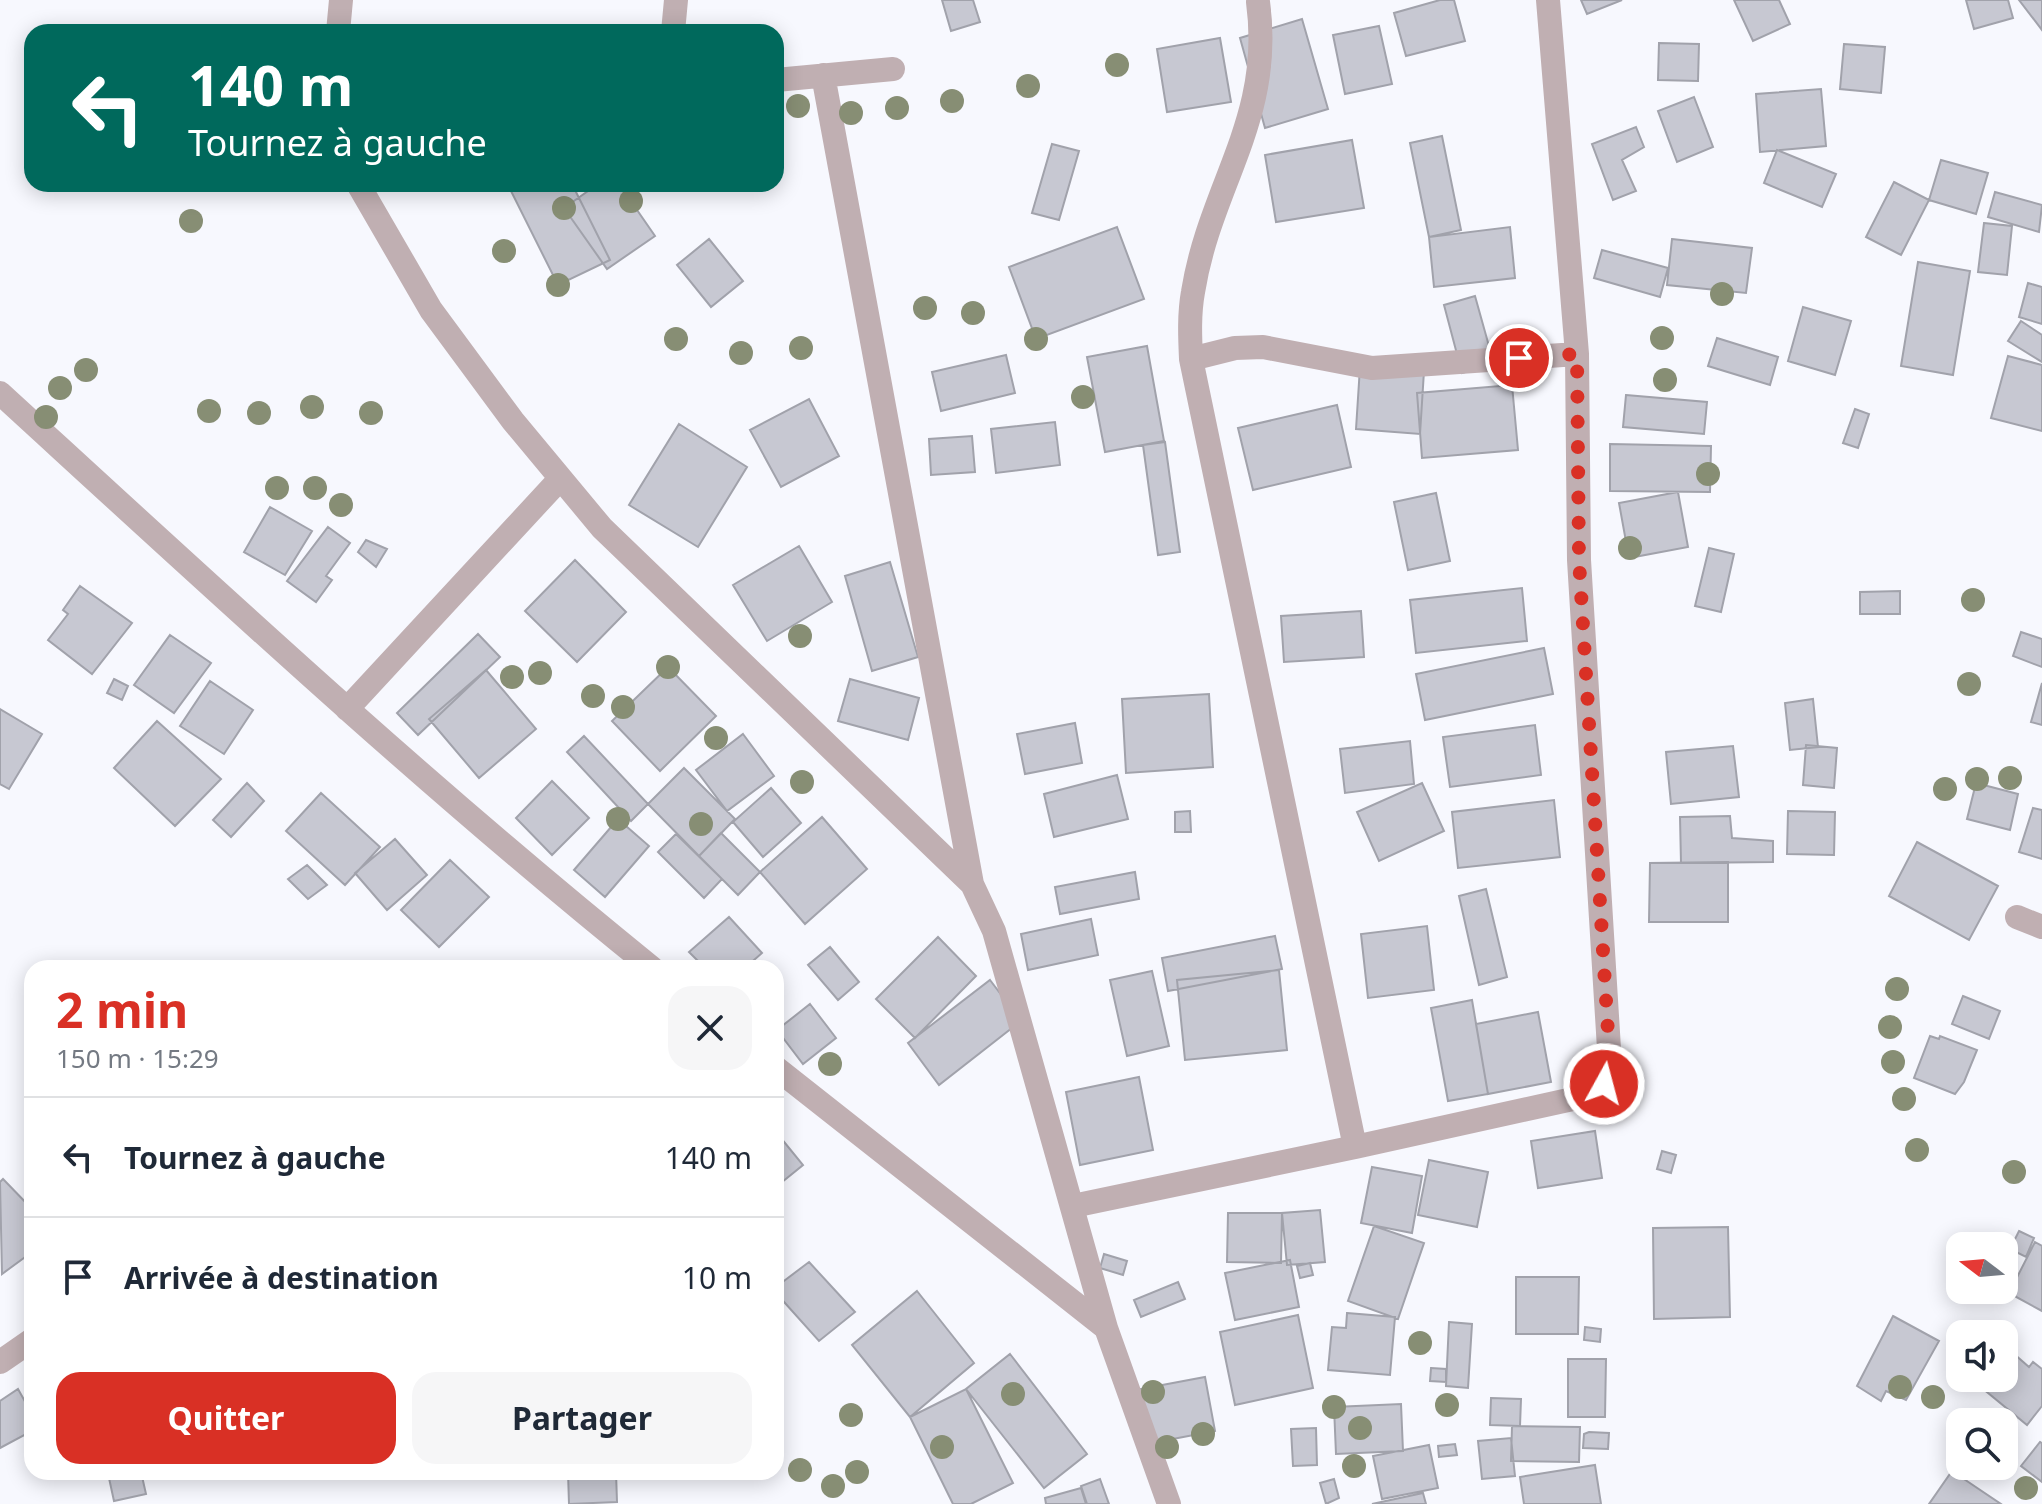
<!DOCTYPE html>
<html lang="fr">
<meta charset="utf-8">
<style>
body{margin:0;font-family:"Noto Sans",sans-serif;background:#f6f6f7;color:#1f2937;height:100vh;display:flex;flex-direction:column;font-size:30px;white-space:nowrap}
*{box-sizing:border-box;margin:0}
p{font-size:26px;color:#747a83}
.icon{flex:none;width:44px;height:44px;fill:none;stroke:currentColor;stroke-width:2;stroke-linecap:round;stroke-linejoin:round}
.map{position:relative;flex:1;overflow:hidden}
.panel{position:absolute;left:24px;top:960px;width:760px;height:520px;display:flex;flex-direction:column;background:#fff;border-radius:24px;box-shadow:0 4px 20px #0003}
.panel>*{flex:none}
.hud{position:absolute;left:24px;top:24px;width:760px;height:168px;border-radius:24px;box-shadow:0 4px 20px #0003;background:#00695c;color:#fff;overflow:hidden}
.needle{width:52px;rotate:286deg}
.controls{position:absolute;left:1946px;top:1232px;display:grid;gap:16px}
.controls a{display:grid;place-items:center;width:72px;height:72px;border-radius:16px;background:#fff;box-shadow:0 4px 20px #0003;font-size:40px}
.pin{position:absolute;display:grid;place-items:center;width:68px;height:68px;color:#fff;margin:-34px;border:4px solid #fff;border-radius:50%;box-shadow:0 2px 8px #0007}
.me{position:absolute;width:88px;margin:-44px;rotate:7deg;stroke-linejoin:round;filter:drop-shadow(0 0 6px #0008)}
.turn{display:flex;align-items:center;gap:28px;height:168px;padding:0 32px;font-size:36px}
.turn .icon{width:104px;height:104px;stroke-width:2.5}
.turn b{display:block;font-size:56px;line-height:68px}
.round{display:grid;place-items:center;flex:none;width:84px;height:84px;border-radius:24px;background:#f6f6f7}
.headline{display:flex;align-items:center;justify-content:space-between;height:136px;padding:0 32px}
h1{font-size:48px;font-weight:700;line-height:60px;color:#d93025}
.primary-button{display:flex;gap:16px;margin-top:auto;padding:16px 32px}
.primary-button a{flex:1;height:92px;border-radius:24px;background:#d93025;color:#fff;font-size:32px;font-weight:700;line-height:92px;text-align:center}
.primary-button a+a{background:#f6f6f7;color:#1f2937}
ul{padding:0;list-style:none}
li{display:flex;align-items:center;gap:24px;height:120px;padding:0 32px;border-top:2px solid #e0e1e3}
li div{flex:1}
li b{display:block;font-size:30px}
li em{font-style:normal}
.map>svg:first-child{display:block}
.building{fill:#c7c8d2;stroke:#a1a2ab;stroke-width:2}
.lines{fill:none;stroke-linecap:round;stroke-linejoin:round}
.minor{stroke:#c0afb2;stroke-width:24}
.tree{fill:#878e74}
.route{stroke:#d93025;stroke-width:14;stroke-dasharray:0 25.2}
</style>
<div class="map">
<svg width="2042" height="1504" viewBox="0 0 2042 1504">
<rect width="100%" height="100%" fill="#f7f8fe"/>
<path class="building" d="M942 0H973L980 22 951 31Z
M1440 0H1454L1465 41 1406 56 1394 13Z
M1581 0H1622L1587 14Z
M1734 0H1779L1790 24 1753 41Z
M1966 0H2008L2013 18 1974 29Z
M2019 0H2042V30Z
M1302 19 1328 109 1265 128 1240 38Z
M1379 26 1392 84 1345 94 1333 35Z
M1220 38 1231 102 1167 112 1157 49Z
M1659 43 1699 44 1698 81 1658 80Z
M1844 44 1885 47 1881 93 1840 89Z
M1821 89 1826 146 1760 152 1756 94Z
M1694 97 1713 147 1677 162 1658 111Z
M1636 127 1644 147 1622 160 1636 191 1613 200 1592 144Z
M1442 136 1461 230 1429 237 1410 143Z
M1352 140 1364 208 1276 222 1265 155Z
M1052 144 1079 151 1059 220 1032 213Z
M1777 150 1836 174 1822 207 1764 183Z
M1941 160 1988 173 1976 214 1929 200Z
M1894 182 1929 200 1901 255 1866 237Z
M514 184H572L610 260 558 285 509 187Z
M598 184H619L655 236 607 269 564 208Z
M1995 192 2042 205 2039 232 1988 217Z
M1984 223 2012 226 2007 275 1978 272Z
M1117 227 1144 299 1036 339 1009 267Z
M1510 227 1515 278 1434 287 1429 237Z
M709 239 743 281 711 307 677 265Z
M1672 239 1752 248 1746 293 1667 285Z
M1602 250 1668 268 1660 297 1594 278Z
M1918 262 1970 271 1953 375 1901 366Z
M2028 283 2042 287V324L2019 317Z
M1475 296 1494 364 1462 373 1444 305Z
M1803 307 1851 321 1835 375 1788 361Z
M2021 321 2042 335V362L2008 341Z
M1717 338 1778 357 1770 385 1708 366Z
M1147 346 1164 441 1105 452 1087 357Z
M1006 355 1015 393 941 411 932 372Z
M2008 356 2042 365V431L1991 418Z
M1360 367 1424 371 1420 434 1356 429Z
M1512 385 1518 450 1422 458 1417 393Z
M1626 395 1707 402 1704 434 1623 427Z
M809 399 839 456 781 487 750 430Z
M1337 405 1351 467 1253 490 1238 428Z
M1855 409 1869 414 1858 448 1843 443Z
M1055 422 1060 465 996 473 991 429Z
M679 424 747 467 698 547 629 505Z
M972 436 975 472 931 475 929 439Z
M1165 442 1180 552 1158 555 1143 445Z
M1610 444 1711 446 1710 492 1610 491Z
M1678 492 1688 547 1629 558 1619 503Z
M1436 493 1450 561 1408 570 1394 502Z
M270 507 312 531 285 575 244 552Z
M328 527 350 543 326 576 332 580 316 602 287 581Z
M366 540 387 549 376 567 358 552Z
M799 546 832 602 767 641 733 585Z
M1709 548 1734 554 1721 612 1695 606Z
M575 560 626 612 577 662 525 611Z
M890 562 918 657 872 671 845 576Z
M80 586 132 623 92 674 48 640 68 614 63 610Z
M1522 588 1527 641 1416 653 1410 600Z
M1900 591V614H1860V592Z
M1361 611 1364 657 1284 662 1281 616Z
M2021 632 2042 639V667L2013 656Z
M478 634 500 657 418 735 397 713Z
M170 635 211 663 174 713 134 685Z
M1544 648 1553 694 1425 720 1416 674Z
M668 667 716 716 660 771 612 721Z
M486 670 536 729 479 778 429 719Z
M114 679 128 686 122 700 107 693Z
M850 679 919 698 908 740 838 721Z
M210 681 253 710 224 754 180 726Z
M2042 683V725L2031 722Z
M1209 694 1213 767 1126 773 1122 699Z
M1813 699 1818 747 1790 750 1785 703Z
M0 709 42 734 9 789 0 784Z
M157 721 221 779 175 826 114 768Z
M1075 723 1082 763 1025 774 1017 734Z
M1535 725 1541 775 1450 787 1443 737Z
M743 734 774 776 727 811 696 770Z
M584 736 648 804 631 821 567 752Z
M1410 741 1414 784 1345 793 1340 749Z
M1806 745 1837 748 1834 788 1803 785Z
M1733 746 1739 797 1671 804 1666 752Z
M684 768 735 819 699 856 648 804Z
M1117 775 1128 819 1054 837 1044 794Z
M552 781 589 818 552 855 516 818Z
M247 783 264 801 231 837 213 820Z
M1422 783 1444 831 1379 861 1357 812Z
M1976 783 2018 794 2010 830 1967 819Z
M771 788 801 823 763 857 733 822Z
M321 793 380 847 345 885 286 831Z
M1554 800 1560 857 1458 868 1452 812Z
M2033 808 2042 810V859L2019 852Z
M1190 811 1191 832H1175V812Z
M1788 811 1835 812 1834 855 1787 854Z
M1730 816 1732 838 1773 841V862L1681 863 1680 817Z
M822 817 867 869 805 924 760 872Z
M618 819 649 846 605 897 574 870Z
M721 833 760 872 738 895 699 856Z
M676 834 722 879 704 898 658 852Z
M395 839 427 875 387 910 355 873Z
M1917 842 1998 886 1969 940 1889 896Z
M450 860 489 897 439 947 401 910Z
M1728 862V922H1649L1650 863Z
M307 865 327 885 308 899 288 879Z
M1135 872 1139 899 1060 914 1055 887Z
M1486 889 1507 977 1479 985 1459 896Z
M729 917 762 953 745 968H705L689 952Z
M1091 919 1098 955 1028 970 1021 934Z
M1427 926 1434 990 1368 998 1361 934Z
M1275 936 1282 969 1168 991 1162 958Z
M938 937 976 976 915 1038 876 999Z
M830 947 859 982 838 1000 808 965Z
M1279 970 1287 1050 1185 1060 1177 980Z
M1152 971 1169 1046 1127 1056 1110 980Z
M990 980 1021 1021 939 1085 908 1043Z
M1963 996 2000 1011 1989 1039 1952 1024Z
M1472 1000 1488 1094 1448 1101 1431 1008Z
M810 1004 836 1038 803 1064 777 1030Z
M1538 1012 1551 1082 1488 1094 1476 1024Z
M1930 1036 1939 1039 1940 1036 1977 1050 1964 1082 1955 1094 1914 1078Z
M1139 1077 1153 1150 1080 1165 1066 1092Z
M1595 1131 1602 1178 1538 1188 1531 1141Z
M776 1132 803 1165 776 1187Z
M1662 1151 1676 1155 1671 1173 1657 1169Z
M1429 1160 1488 1172 1477 1227 1418 1215Z
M1372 1167 1422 1176 1412 1233 1361 1223Z
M3 1179 32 1209V1252L2 1274 0 1182Z
M1320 1210 1325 1262 1287 1265 1282 1213Z
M1228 1213H1282L1281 1263 1227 1262Z
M1374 1226 1424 1243 1398 1319 1348 1301Z
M1728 1227 1730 1317 1654 1319 1653 1228Z
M2019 1231 2034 1238 2026 1257 2010 1249Z
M2035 1242 2042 1246V1311L2009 1293Z
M1104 1254 1127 1261 1123 1275 1100 1268Z
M1290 1260 1299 1307 1235 1320 1225 1273Z
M809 1262 855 1312 819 1341 776 1293V1287Z
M1310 1263 1313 1275 1300 1278 1297 1266Z
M1516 1277H1579L1578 1334H1516Z
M1178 1282 1185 1299 1141 1317 1134 1300Z
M917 1291 974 1363 910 1417 852 1345Z
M1347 1313 1395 1317 1390 1375 1328 1370 1332 1327 1346 1328Z
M1298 1315 1313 1388 1235 1405 1220 1332Z
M1893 1316 1939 1341 1906 1400 1886 1391 1881 1401 1857 1386Z
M1449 1322 1472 1324 1468 1388 1446 1386Z
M1585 1327 1601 1329 1600 1342 1584 1340Z
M2005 1346 2029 1367 2033 1362 2042 1369V1406L2027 1425 1976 1383 1980 1378H2004Z
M1010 1354 1087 1454 1044 1488 966 1389Z
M1568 1359H1606L1605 1417H1568Z
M1431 1368 1446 1369V1382L1430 1381Z
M1205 1377 1215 1431 1141 1445 1130 1391Z
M18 1389 32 1414V1431L0 1448V1401Z
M966 1389 1013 1483 971 1504H953L910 1417Z
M1491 1398 1521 1399 1520 1426 1490 1425Z
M1401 1404 1403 1451 1336 1454 1334 1407Z
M1512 1426 1580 1427 1579 1462 1511 1461Z
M1316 1428 1317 1465 1293 1466 1291 1429Z
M1589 1432 1609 1433 1608 1449 1583 1448 1584 1434Z
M1511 1438 1515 1476 1482 1479 1478 1441Z
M2040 1442 2042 1443V1482L2021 1466Z
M1455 1444 1457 1455 1439 1457 1438 1446Z
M1429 1445 1438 1488 1382 1499 1373 1456Z
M1595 1465 1601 1504H1524L1520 1477Z
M1952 1471 2001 1504H1929Z
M141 1472 146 1494 114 1501 109 1478Z
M568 1472H616L617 1502 569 1504Z
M1100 1479 1109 1504H1087L1081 1486Z
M1334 1479 1339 1498 1326 1504 1320 1483Z
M1081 1488 1086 1504H1046L1045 1498Z
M1423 1493 1426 1504H1372Z"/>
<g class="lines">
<path class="minor" d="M338 32 341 0
M673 32 676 0
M823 75 972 884
M776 80 893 69
M358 184 431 310 513 421 602 528 972 884 994 931 1106 1328
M1191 359 1235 348 1263 347 1372 368 1577 354
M0 393C214 589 426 786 652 968
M347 709 559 480
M2017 917 2042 927
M776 1068 1106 1328 1169 1504
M1355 1147 1591 1095 1604 1084 1610 1065 1579 560 1577 354 1548 0
M1073 1206 1355 1147 1191 359C1190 337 1189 314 1193 292 1210 185 1274 119 1258 2
M0 1362 32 1340"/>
</g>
<g class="tree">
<circle cx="1117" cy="65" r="12"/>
<circle cx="1028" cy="86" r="12"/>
<circle cx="952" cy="101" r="12"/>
<circle cx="798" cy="106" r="12"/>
<circle cx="897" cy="108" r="12"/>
<circle cx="851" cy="113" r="12"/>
<circle cx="631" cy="201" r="12"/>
<circle cx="564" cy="208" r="12"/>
<circle cx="191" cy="221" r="12"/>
<circle cx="504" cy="251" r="12"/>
<circle cx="558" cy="285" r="12"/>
<circle cx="1722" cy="294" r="12"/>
<circle cx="925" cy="308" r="12"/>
<circle cx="973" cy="313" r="12"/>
<circle cx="1662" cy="338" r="12"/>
<circle cx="676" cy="339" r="12"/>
<circle cx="1036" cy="339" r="12"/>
<circle cx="801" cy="348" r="12"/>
<circle cx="741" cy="353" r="12"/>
<circle cx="86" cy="370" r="12"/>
<circle cx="1665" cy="380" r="12"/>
<circle cx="60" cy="388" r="12"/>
<circle cx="1083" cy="397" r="12"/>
<circle cx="312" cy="407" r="12"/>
<circle cx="209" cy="411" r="12"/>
<circle cx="259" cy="413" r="12"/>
<circle cx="371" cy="413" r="12"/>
<circle cx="46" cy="417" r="12"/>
<circle cx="1708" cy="474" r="12"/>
<circle cx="277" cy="488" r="12"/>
<circle cx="315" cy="488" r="12"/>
<circle cx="341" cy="505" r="12"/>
<circle cx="1630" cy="548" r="12"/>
<circle cx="1973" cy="600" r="12"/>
<circle cx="800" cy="636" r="12"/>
<circle cx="668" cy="667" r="12"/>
<circle cx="540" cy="673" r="12"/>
<circle cx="512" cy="677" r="12"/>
<circle cx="1969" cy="684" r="12"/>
<circle cx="593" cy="696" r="12"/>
<circle cx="623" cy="707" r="12"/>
<circle cx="716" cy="738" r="12"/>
<circle cx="2010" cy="778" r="12"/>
<circle cx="1977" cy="779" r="12"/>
<circle cx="802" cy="782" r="12"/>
<circle cx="1945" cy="789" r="12"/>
<circle cx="618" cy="819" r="12"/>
<circle cx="701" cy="824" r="12"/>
<circle cx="1897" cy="989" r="12"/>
<circle cx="1890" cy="1027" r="12"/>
<circle cx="1893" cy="1062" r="12"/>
<circle cx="830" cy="1064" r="12"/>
<circle cx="1904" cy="1099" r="12"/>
<circle cx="1917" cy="1150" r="12"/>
<circle cx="2014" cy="1172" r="12"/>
<circle cx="1420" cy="1343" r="12"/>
<circle cx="1900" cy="1387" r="12"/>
<circle cx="1153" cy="1392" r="12"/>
<circle cx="1013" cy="1394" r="12"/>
<circle cx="1933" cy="1397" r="12"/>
<circle cx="1447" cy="1405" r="12"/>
<circle cx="1334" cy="1407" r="12"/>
<circle cx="851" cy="1415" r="12"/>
<circle cx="1360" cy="1428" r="12"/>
<circle cx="1203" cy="1434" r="12"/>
<circle cx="942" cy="1447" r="12"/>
<circle cx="1167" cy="1447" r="12"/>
<circle cx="1354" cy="1466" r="12"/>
<circle cx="800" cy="1470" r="12"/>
<circle cx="857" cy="1472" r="12"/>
<circle cx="833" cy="1486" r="12"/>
<circle cx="2026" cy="1488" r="12"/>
</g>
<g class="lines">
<path class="route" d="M1519 358 1577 354 1579 560 1610 1065 1604 1084"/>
</g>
</svg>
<div class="controls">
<a><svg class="needle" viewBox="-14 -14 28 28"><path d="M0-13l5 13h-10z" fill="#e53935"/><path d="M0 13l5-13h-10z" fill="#747a83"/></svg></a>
<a><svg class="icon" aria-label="sound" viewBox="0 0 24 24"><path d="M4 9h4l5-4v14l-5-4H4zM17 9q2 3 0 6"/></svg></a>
<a><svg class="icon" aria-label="search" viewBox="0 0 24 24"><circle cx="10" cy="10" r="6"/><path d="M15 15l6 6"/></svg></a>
</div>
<div class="pin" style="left:1519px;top:358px;background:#d93025"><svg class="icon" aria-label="arrive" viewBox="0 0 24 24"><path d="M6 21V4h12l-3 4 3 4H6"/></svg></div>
<svg class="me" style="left:1604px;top:1084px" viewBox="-20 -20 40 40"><circle r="17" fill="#d93025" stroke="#fff" stroke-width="3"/><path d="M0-11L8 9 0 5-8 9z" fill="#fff"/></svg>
<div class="hud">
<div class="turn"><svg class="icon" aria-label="left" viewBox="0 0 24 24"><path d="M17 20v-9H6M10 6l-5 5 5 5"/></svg><div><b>140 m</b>Tournez à gauche</div></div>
</div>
<section class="panel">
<div class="headline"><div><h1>2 min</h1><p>150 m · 15:29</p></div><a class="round"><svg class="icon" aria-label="close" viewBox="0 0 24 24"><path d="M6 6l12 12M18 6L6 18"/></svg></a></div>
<ul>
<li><svg class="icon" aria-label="left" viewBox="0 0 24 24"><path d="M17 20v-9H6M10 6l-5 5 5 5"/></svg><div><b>Tournez à gauche</b></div><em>140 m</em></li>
<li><svg class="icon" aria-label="arrive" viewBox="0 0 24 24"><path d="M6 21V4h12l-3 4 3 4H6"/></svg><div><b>Arrivée à destination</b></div><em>10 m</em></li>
</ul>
<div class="primary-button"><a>Quitter</a><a>Partager</a></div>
</section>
</div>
